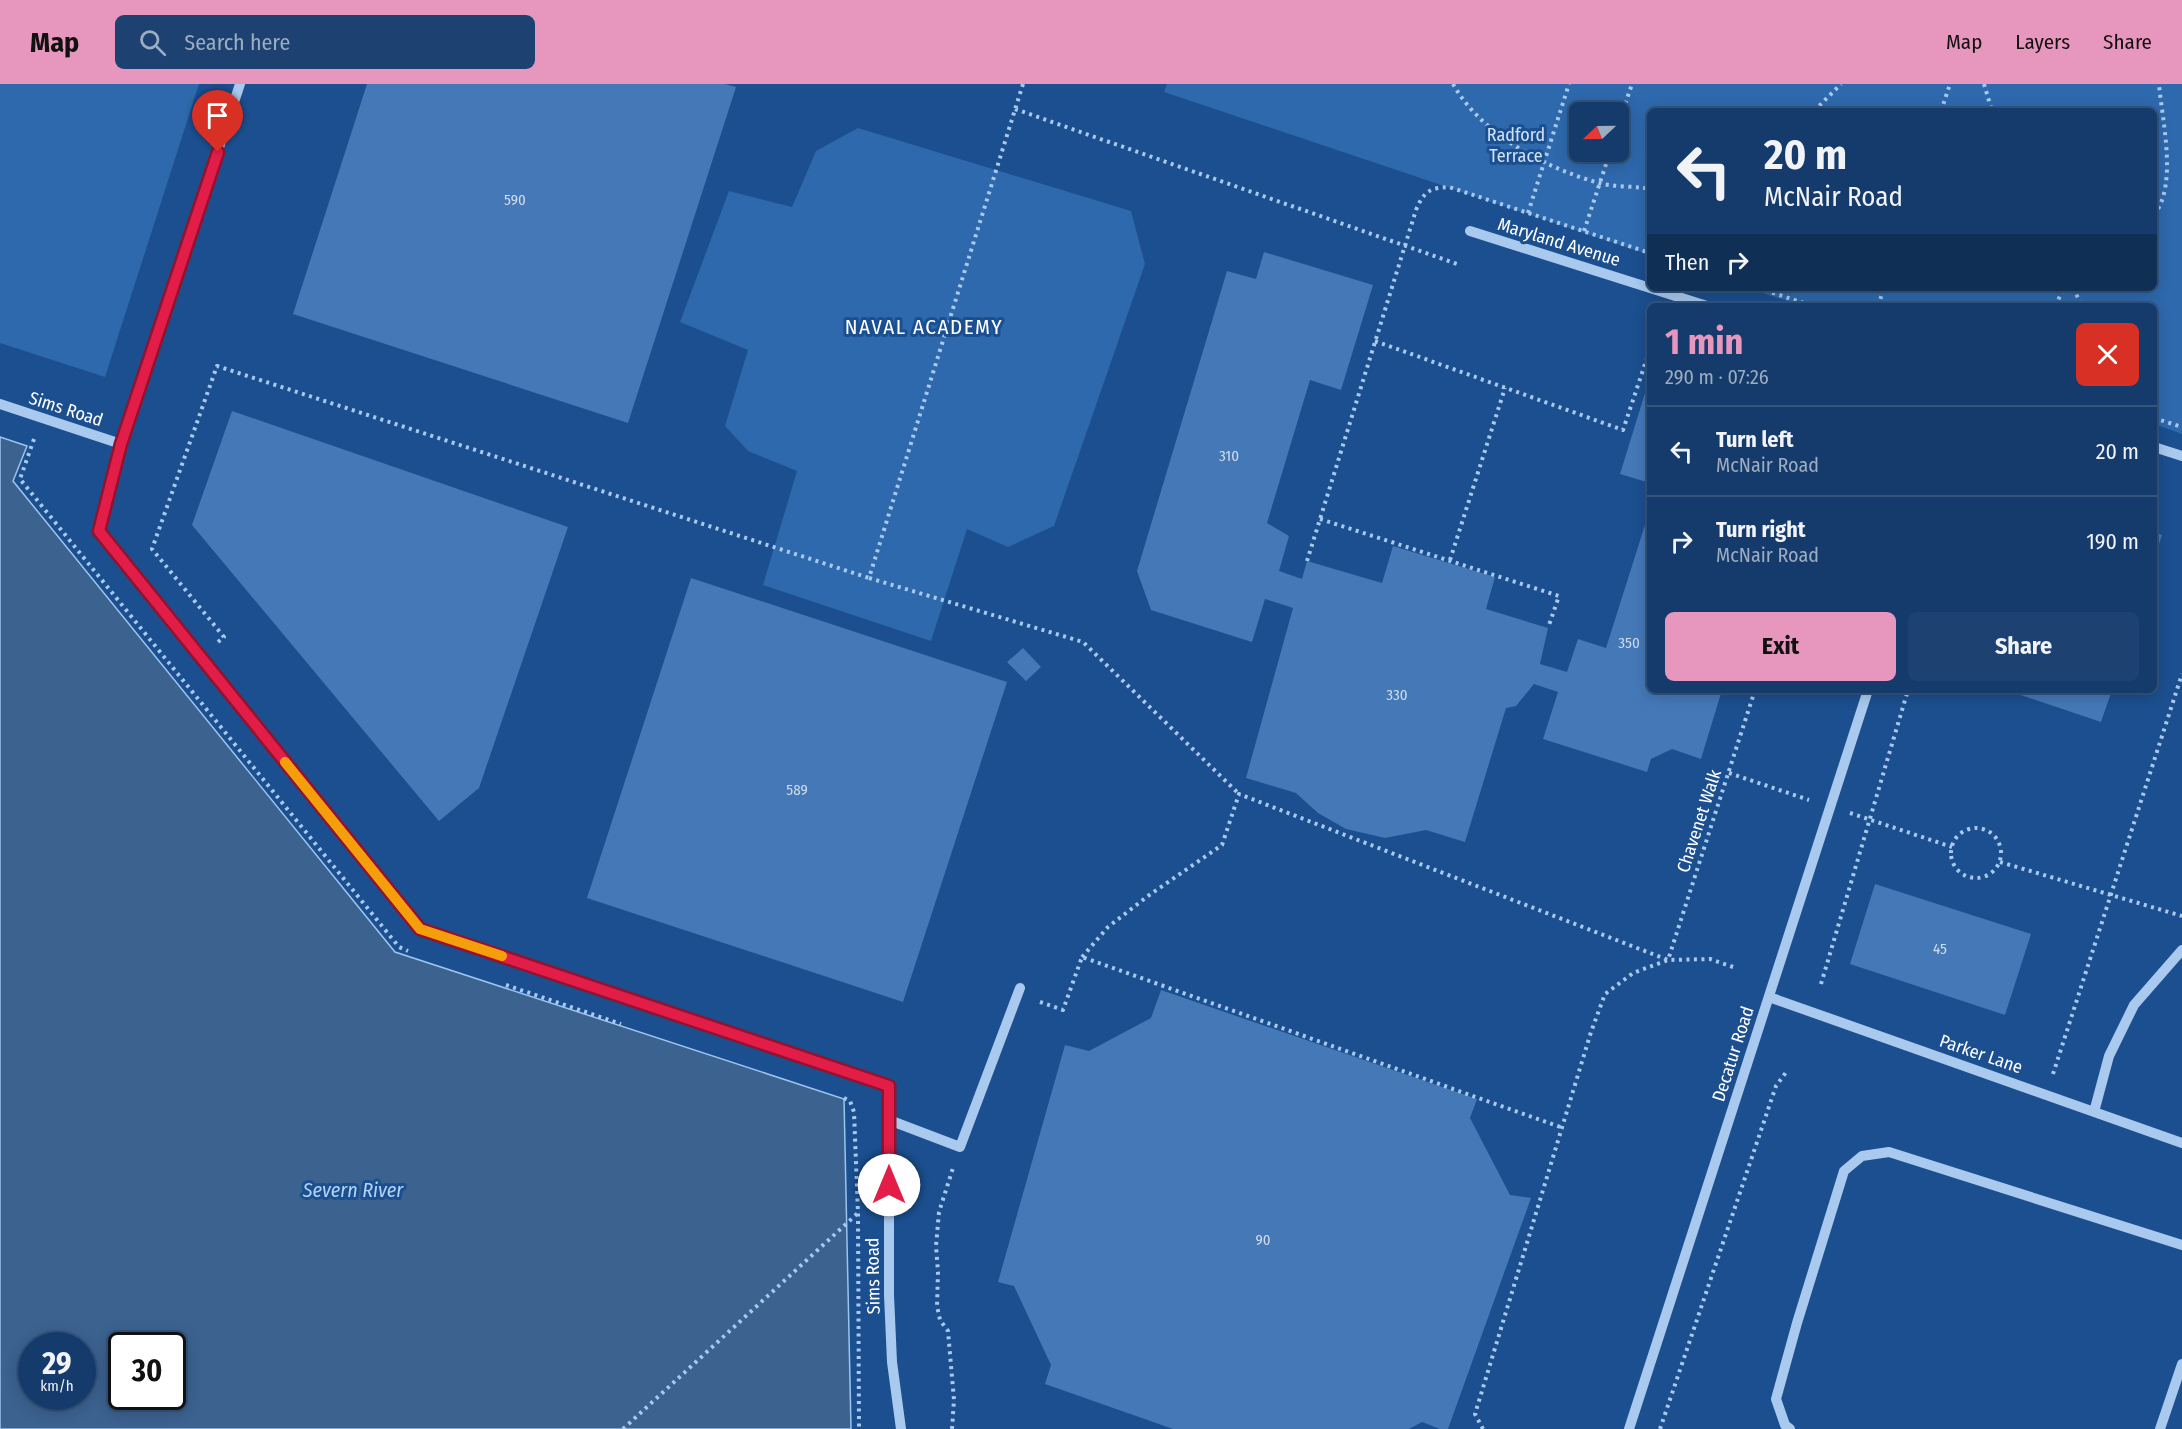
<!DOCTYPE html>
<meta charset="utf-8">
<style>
body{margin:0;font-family:"Fira Sans Condensed",sans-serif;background:#1d4271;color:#f1f3f6;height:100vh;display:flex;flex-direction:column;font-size:22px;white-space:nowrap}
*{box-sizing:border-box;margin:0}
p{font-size:20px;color:#9dadc1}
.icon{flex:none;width:33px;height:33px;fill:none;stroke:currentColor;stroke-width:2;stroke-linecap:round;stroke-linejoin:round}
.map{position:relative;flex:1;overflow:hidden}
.side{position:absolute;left:1647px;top:219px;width:510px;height:390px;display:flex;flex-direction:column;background:#143b6b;border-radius:9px;box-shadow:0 3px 15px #0003,0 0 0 2px #33557e}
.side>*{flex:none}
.guide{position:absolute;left:1647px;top:24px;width:510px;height:183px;border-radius:9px;box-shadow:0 3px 15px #0003,0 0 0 2px #33557e;background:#143b6b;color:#f1f3f6;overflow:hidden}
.needle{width:39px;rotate:248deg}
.controls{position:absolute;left:1569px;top:18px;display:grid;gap:12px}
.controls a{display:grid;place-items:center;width:60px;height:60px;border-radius:9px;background:#143b6b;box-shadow:0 3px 15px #0003,0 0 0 2px #33557e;font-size:30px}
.speed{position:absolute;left:18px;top:1248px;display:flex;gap:12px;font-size:30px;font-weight:700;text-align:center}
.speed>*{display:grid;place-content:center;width:78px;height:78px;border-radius:50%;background:#143b6b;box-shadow:0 3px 15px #0003,0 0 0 2px #33557e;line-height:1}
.speed small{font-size:15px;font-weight:400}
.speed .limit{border:3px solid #111;border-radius:9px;background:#fff;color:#111}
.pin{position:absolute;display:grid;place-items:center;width:51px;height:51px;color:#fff;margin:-62px -26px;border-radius:50% 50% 50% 0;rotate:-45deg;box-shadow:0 0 6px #0007}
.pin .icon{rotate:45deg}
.me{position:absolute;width:66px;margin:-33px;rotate:0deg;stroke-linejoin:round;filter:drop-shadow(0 0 4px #0008)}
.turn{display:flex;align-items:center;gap:21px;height:126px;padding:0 18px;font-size:27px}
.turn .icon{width:78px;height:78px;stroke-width:2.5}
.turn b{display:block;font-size:42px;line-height:51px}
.then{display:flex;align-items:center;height:57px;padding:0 18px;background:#0003;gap:12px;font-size:22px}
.round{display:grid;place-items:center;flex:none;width:63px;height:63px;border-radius:9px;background:#1d4271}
.overview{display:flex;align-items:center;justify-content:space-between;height:102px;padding:0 18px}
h1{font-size:36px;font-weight:700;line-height:45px;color:#e797bd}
.action{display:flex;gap:12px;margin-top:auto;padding:12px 18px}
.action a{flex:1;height:69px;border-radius:9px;background:#e797bd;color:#111;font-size:24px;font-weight:700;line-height:69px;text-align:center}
.action a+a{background:#1d4271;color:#f1f3f6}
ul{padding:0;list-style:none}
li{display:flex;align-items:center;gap:18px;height:90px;padding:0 18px;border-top:2px solid #33557e}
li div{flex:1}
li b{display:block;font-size:22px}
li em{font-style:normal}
header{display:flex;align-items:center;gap:36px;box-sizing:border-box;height:84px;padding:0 30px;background:#e797bd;color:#111}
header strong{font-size:28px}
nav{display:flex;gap:33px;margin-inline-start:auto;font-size:21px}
.search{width:420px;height:54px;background:#1d4271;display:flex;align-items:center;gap:15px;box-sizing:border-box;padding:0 21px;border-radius:9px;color:#9dadc1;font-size:22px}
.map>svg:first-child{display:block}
.green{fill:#2e69ad;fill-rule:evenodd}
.water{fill:#3c6290;stroke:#9cc4f0;stroke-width:1.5;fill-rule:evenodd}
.building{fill:#4478b7}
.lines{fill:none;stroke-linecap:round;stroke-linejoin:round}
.path{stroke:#a9c9ee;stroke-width:4;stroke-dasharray:3 4.5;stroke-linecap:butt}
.minor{stroke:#a9c9ee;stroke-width:10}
.route-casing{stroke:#92132f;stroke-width:15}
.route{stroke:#e11d48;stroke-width:10}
.slow{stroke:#f59e0b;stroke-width:10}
.labels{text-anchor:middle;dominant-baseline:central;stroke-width:6;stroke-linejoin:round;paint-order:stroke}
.number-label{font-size:15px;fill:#d0dded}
.park-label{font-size:18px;fill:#cfe3fa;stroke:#1b4f8f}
.street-label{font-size:18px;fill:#fff;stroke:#1b4f8f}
.water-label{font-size:20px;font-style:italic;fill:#b5d3f5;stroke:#1b4f8f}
.quarter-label{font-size:21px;letter-spacing:1.5px;fill:#fff;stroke:#1b4f8f}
</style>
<header>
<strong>Map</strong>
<div class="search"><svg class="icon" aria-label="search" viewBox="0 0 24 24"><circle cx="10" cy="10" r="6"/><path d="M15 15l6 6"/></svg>Search here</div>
<nav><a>Map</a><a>Layers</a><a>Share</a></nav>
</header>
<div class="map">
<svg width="2182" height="1345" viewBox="0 0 2182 1345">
<rect width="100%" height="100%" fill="#1b4f8f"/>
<path class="green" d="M0 0H199L105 293 0 259Z
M1167 0H2182V350L2154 340V222H1802L1748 204H2154V27H1650V171L1164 8ZM1580 28H1618V68H1580Z
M858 44 1131 127 1145 180 1054 442 1008 463 967 445 931 557 763 501 797 387 748 367 725 342 748 266 680 238 729 107 792 123 816 67Z"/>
<path class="water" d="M0 353 27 362 13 397 395 868 844 1015 851 1345H0ZM32 1262H82V1312H32ZM122 1262H172V1312H122Z"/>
<path class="building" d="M367 0H725L736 3 628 339 293 230Z
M1264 168 1373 201 1341 306 1310 296 1267 439 1289 452 1279 487 1302 495 1307 477 1382 499 1393 462 1495 493 1486 525 1548 544 1540 580 1567 588 1578 555 1606 564 1650 425V606H1722L1701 675 1672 665 1651 675 1647 688 1543 655 1558 608 1534 600 1516 622 1506 624 1465 758 1426 746 1385 754 1346 745 1318 729 1296 709 1246 694 1293 524 1265 515 1252 558 1151 526 1137 487 1227 187 1256 195Z
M1650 293V399L1620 390Z
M232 327 568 443 479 704 439 737 192 441Z
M2154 448 2162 451 2154 475Z
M691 494 1007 598 903 918 587 814Z
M1023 564 1041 583 1026 597 1007 578Z
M2006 606H2112L2101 638Z
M1875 800 2031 850 2005 931 1850 880Z
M1161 906 1477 1015 1470 1034 1510 1111 1531 1114 1448 1345H1440L1422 1338 1409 1345H1173L1045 1300 1051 1281 1014 1202 998 1198 1065 961 1089 967 1151 934Z"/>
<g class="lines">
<path class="path" d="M1023 0 869 494 1083 558 1239 710
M1453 0C1481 50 1545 84 1599 99 1613 103 1630 102 1644 104L1650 103
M1984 0 1992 27
M1015 25 1460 181
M1814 27 1841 0
M1941 27 1950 0
M1618 41 1632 0
M1528 129 1569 0
M2154 131C2178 101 2162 36 2159 0
M1584 147 1610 68
M1758 204 1813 222
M2073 204 2082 222
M1878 222 1884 204
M2055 222 2064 204
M1375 257 1623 346 1650 265
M2154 334 2182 343
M34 355 20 395 399 863 408 867
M1320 435 1559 512 1548 544
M1450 476 1505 304
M1307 477 1416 126C1424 107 1430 104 1449 103L1650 169
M218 558 224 553 152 465 217 282 869 494
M1729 689 1809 716
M1850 729 1952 763
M1951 769a25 25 0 1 1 50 0a25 25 0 1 1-50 0Z
M2000 778 2182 832
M1082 873 1108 843 1148 812 1222 761 1239 710 1668 876 1755 606
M1821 900 1908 606
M506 901 621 940
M1040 918 1063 926 1082 873 1563 1044
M2053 990 2182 590
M844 1014 850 1017 854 1028 858 1129 859 1345
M623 1345 858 1129
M952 1345 954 1316 948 1247 940 1236 937 1222 938 1188 936 1162 939 1128 953 1084
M1483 1345 1475 1330 1591 948 1605 910 1633 889 1668 876 1710 875 1736 884
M1660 1345 1776 1002 1787 987"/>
<path class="minor" d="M240 0 121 360 99 447 420 845 889 1002V1211L892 1278 901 1345
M1470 147 1707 222
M0 320 121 360
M2154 363 2182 372
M1769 913 2182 1059
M2094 1028 2109 972 2134 921 2182 866
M889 1036 960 1063 1020 904
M1629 1345 1868 606
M1790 1345 1785 1341 1776 1315 1797 1239 1844 1087 1862 1072 1889 1068 2182 1161
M2160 1345 2182 1280"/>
</g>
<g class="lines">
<defs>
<path id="route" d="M218 68 121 360 99 447 420 845 889 1002V1101"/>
</defs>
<use href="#route" class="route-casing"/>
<use href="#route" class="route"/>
<path class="slow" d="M285 678 420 845 502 872"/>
</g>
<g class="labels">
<g class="number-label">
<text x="515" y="116">590</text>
<text x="1229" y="372">310</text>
<text x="1629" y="559">350</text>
<text x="1397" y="611">330</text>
<text x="797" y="706">589</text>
<text x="1940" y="865">45</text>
<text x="1263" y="1156">90</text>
</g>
<g class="park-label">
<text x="1516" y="51">Radford<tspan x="1516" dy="21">Terrace</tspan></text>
</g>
<g class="street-label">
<text transform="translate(1559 158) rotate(17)">Maryland Avenue</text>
<text transform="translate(66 325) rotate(18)">Sims Road</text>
<text transform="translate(1699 737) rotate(-72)">Chavenet Walk</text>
<text transform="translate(1733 970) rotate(-72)">Decatur Road</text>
<text transform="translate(1981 970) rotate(19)">Parker Lane</text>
<text transform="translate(873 1192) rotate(-91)">Sims Road</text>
</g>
<g class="water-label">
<text x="353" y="1106">Severn River</text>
</g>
<g class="quarter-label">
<text x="924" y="243">NAVAL ACADEMY</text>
</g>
</g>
</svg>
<div class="controls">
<a><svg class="needle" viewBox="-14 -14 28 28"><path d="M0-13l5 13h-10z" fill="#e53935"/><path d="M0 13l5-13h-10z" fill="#9dadc1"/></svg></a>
</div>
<div class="speed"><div>29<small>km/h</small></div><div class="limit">30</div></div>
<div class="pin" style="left:218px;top:68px;background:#d93025"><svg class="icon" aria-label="arrive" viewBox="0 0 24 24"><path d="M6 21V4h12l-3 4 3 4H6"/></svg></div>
<svg class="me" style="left:889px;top:1101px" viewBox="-20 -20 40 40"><circle r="19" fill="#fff"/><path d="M0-13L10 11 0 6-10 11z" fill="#e11d48"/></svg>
<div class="guide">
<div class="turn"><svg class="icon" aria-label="left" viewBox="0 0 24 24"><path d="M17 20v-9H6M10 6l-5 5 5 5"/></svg><div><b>20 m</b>McNair Road</div></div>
<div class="then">Then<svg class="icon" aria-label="right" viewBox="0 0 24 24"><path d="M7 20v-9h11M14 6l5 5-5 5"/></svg></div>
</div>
<section class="side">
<div class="overview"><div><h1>1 min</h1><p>290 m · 07:26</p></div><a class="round" style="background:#d93025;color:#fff"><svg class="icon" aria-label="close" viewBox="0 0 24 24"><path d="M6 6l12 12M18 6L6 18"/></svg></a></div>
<ul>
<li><svg class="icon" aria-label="left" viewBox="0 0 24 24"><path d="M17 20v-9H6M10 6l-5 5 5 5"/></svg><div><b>Turn left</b><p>McNair Road</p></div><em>20 m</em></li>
<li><svg class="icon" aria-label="right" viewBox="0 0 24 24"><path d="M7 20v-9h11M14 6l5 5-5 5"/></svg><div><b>Turn right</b><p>McNair Road</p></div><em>190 m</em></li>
</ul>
<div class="action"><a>Exit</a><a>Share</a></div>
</section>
</div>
